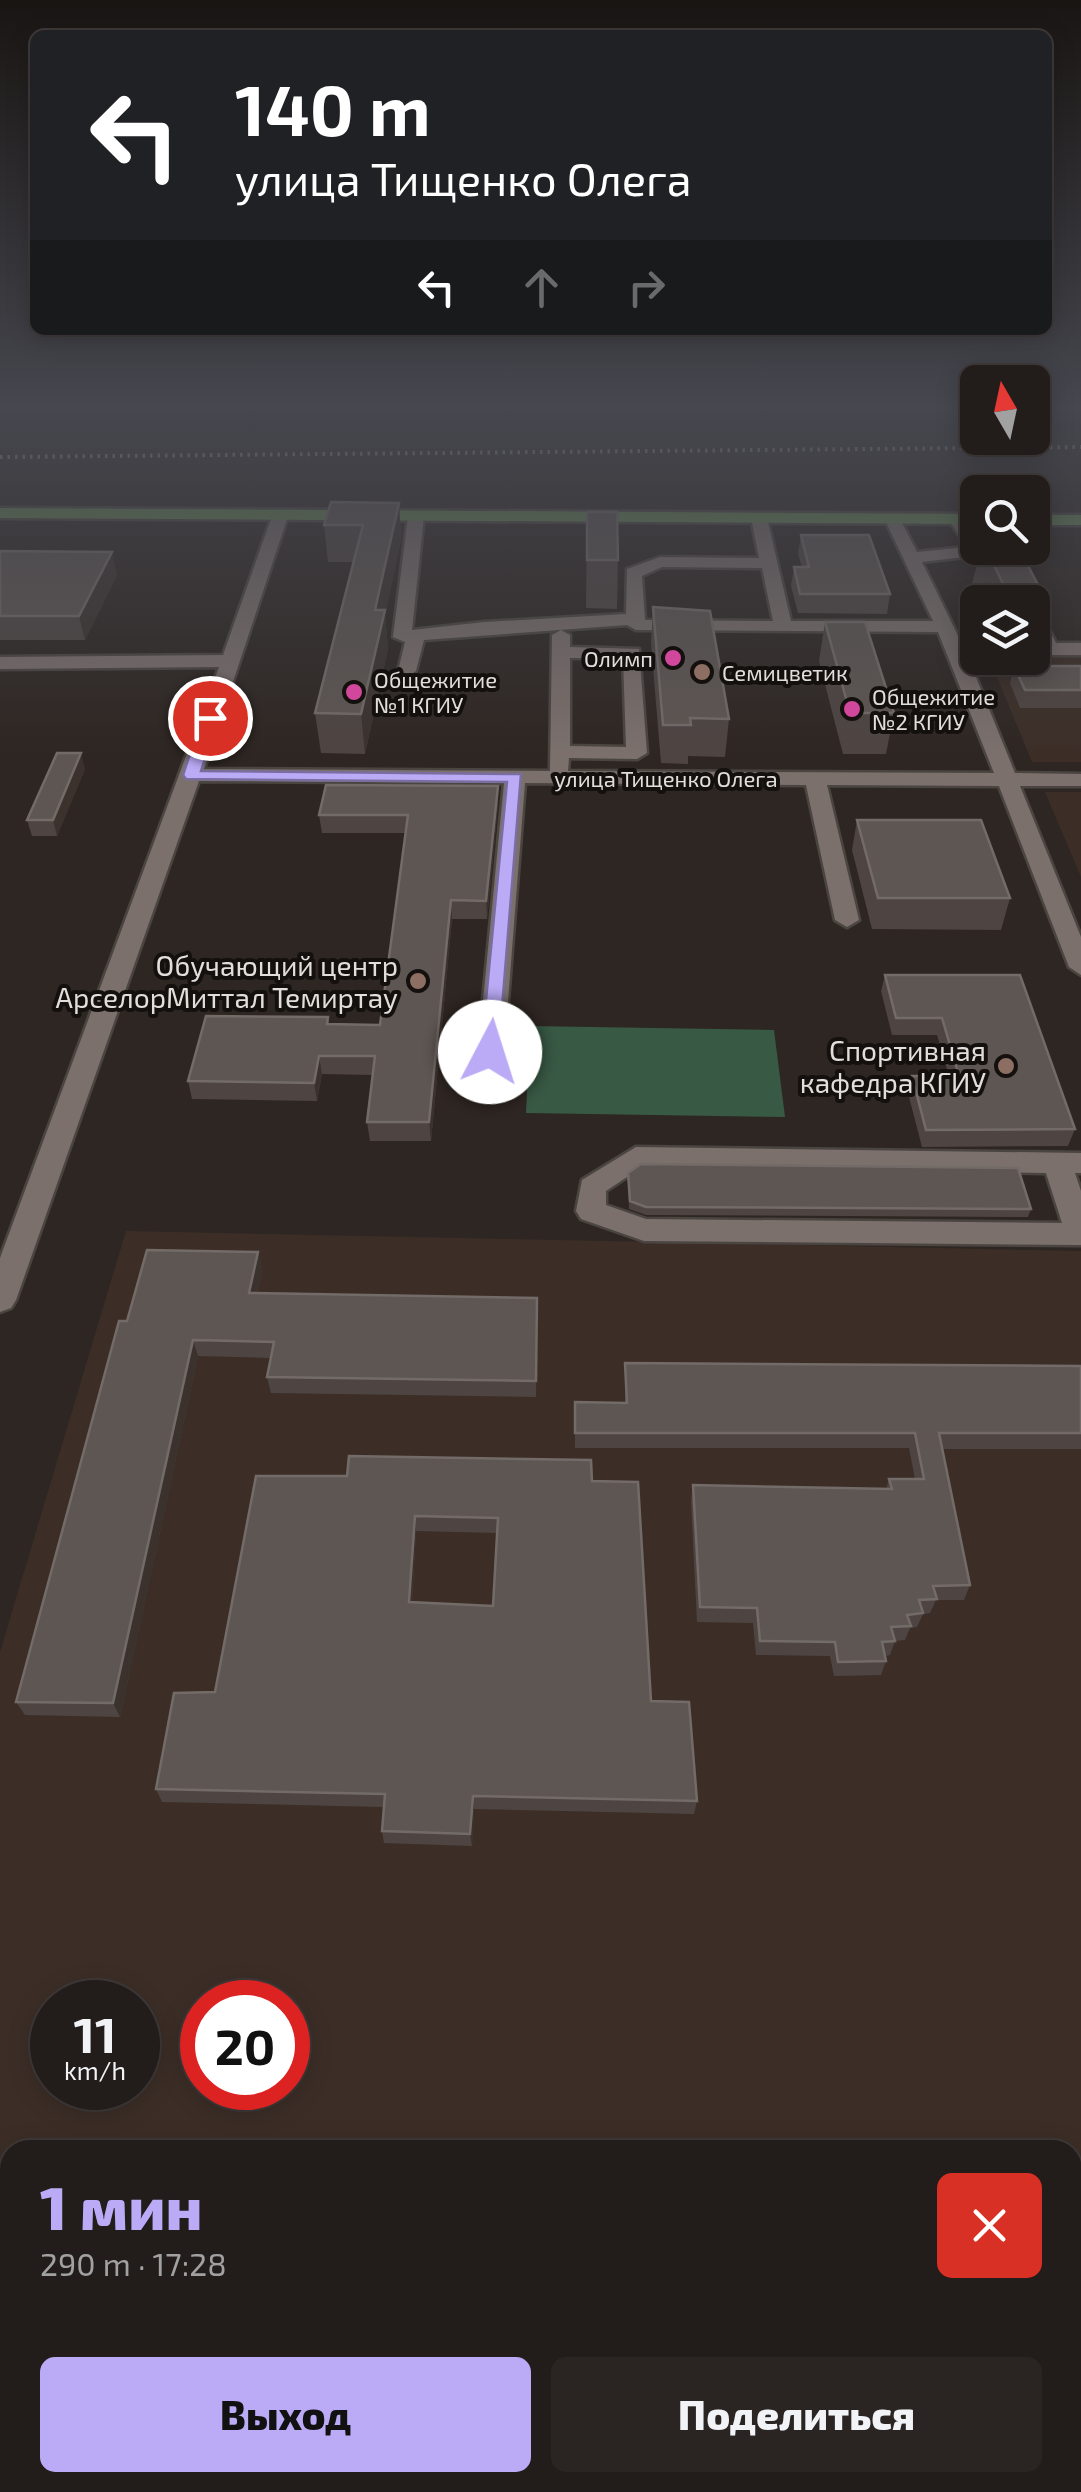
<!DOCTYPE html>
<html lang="ru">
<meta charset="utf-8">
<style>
body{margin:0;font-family:"Exo 2",sans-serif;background:#2a2523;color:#f1f3f6;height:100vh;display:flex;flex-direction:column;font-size:38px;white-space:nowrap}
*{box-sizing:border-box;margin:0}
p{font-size:32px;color:#a2a1a2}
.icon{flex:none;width:55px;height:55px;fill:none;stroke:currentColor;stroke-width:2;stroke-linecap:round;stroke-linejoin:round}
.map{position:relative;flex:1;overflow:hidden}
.details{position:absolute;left:0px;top:2140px;width:1082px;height:352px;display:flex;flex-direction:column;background:#221c1a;border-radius:30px 30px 0 0;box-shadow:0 5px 25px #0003,0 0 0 2px #3f3a39}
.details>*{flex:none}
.guide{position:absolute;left:30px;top:30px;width:1022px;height:305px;border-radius:15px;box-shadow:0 5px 25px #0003,0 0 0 2px #3f3a39;background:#202124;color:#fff;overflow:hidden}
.needle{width:65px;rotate:351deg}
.buttons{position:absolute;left:960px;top:365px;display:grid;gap:20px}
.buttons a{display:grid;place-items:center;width:90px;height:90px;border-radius:15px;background:#221c1a;box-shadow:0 5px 25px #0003,0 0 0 2px #3f3a39;font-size:50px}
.speed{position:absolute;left:30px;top:1980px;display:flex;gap:20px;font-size:50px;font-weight:700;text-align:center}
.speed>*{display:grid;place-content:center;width:130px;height:130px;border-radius:50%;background:#221c1a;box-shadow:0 5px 25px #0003,0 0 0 2px #3f3a39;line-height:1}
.speed small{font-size:25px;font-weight:400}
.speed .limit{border:15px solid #d22;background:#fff;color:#111}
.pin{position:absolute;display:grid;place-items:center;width:85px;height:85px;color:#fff;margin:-42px;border:5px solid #fff;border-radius:50%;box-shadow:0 2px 10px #0007}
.me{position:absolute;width:110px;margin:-55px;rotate:5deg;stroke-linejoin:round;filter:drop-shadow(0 0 8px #0008)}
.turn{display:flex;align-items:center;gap:35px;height:210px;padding:0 40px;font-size:45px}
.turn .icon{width:130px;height:130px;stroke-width:2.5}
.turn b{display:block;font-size:70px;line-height:85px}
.lanes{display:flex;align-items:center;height:95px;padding:0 40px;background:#0003;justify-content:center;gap:50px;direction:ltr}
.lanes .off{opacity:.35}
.round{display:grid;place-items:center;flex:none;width:105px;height:105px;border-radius:15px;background:#2a2523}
.summary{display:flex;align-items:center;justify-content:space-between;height:170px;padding:0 40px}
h1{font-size:60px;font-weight:800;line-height:75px;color:#bbaaf6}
.cta{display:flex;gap:20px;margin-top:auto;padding:20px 40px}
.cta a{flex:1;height:115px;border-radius:15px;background:#bbaaf6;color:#111;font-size:40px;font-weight:800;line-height:115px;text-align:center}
.cta a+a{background:#2a2523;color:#f1f3f6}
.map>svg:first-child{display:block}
.built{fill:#3c2e27;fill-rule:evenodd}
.green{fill:#385944}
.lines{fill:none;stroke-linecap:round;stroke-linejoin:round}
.minor-casing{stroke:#4b4541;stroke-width:5}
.major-casing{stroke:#4b4541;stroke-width:5}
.minor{fill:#7b706c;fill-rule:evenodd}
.major{fill:#688a53;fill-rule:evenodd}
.rail{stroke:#c1bab8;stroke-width:4;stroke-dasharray:2.5 5;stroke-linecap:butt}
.wall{fill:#4e4542;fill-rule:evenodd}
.shaded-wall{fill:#3b322e}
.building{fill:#5e5652;stroke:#736b68;stroke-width:2.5;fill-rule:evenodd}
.route{fill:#bbaaf6;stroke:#7a6ea0;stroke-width:2.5}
.hotel-dot{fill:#d1479c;stroke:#13100e;stroke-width:4}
.education-dot{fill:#8d6e63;stroke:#13100e;stroke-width:4}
.labels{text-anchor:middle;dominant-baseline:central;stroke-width:8;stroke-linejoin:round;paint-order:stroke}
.far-poi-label{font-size:22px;fill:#e3dddb;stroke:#13100e;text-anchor:start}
.far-street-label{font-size:22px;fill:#e3dddb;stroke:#13100e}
.poi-label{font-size:28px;fill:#e3dddb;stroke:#13100e;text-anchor:end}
</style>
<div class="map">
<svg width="1081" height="2492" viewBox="0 0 1081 2492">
<rect width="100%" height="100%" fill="#2e2622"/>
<path class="built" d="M1081 644V762H1032L989 658H1032L1033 654Z
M1045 792H1081V877Z
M126 1231 1081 1251V2263H1073L1072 2150H10V2241H0V1652ZM52 2002H138V2088H52ZM202 2002H288V2088H202Z"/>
<path class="green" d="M530 1026 774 1030 785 1117 526 1113Z"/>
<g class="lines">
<defs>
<path id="minor" d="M280 511 288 516 204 769 550 771 552 635 561 630 570 635V647L639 649 647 753 637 759 569 758 568 771 994 773 938 632 636 630 627 625 424 640 416 671 407 677 398 671 405 642 393 637 408 516 416 511 424 516 412 630 484 622 626 614 627 569 660 557 759 558 751 518 759 513 767 518 791 621H933L884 518 898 515 917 552 967 547 948 519 962 516 978 539V548H984L989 555 1021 575 1036 602 1032 606V602H1019L1008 582 973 556 922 562 965 650 1015 773 1081 774V786H1020L1081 937V975L1069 967 999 786 827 785 859 920 847 927 835 920 806 785 525 783 504 1052 491 1061 478 1052 504 783 199 781 16 1300 11 1308 0 1312V1258L219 667 0 669V657L223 655 272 516ZM662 567 762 568 773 621 645 620 642 576ZM570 658H623L626 747 570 746Z
M1032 609 1041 614 1056 643H1081V655H1032V643H1038L1032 633Z
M636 1147 1081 1153V1173H1075L1081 1191V1245L644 1241 581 1219 576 1211 582 1180ZM642 1167 1046 1173 1062 1223 646 1219 606 1205V1191Z"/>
<path id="major" d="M0 508 978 514V524L0 518Z
M1032 515H1081V525H1032Z"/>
</defs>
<use href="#minor" class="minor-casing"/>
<use href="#major" class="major-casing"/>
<use href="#minor" class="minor"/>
<use href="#major" class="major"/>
<path class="rail" d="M0 457 1081 447"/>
</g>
<path class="wall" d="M399 503 401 539 385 615 388 649 365 754 321 753 315 713 354 562H328L324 525Z
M587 512 618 560 617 609 586 608Z
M801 535 890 594 887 614 798 613 791 586 794 567H802L798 554Z
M981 548H1019L1040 589 1032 618V602H978L971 588Z
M0 551 117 575 85 640H0Z
M653 607 729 719 725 757 688 756V764L661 763 651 643Z
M825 622 894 713 886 754H843L819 661Z
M1014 666H1081V708H1020L1010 683Z
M85 769 57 836H32L27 820Z
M498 804 487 919H452L431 1141H370L367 1122 373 1075 322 1074 317 1101 192 1099 188 1081 328 1017 329 1024 380 1025 405 833H322L319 815Z
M857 820 1010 898 1001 930 872 929 852 850Z
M885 975H1020L1075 1129 1068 1146 922 1147 908 1093 912 1076H949L937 1035H892L881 991Z
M628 1173 1031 1209 1028 1217 646 1215 629 1209Z
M258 1252 262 1269 257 1293 537 1298 536 1397 271 1393 267 1377 271 1358 198 1356 120 1717 25 1715 16 1702 127 1321Z
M625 1363 1081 1366V1449H942L970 1585 964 1600H936L930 1613 923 1614 917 1627 910 1628 905 1640 895 1641 890 1655 885 1656 886 1661 881 1675 834 1676 830 1656 756 1655 753 1623 697 1622 691 1501 693 1485 886 1489 889 1479H915L909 1448H575V1402L625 1403Z
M256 1476 592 1481 651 1701 697 1801 694 1814 474 1809 472 1846 384 1843 382 1831 384 1807 162 1802 156 1789 215 1692ZM416 1531 497 1533 493 1606 412 1602Z"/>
<path class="shaded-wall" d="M399 503 401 539 385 615 388 649 365 754 361 714 375 610Z
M112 552 117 575 85 640 79 616Z
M81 753 85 769 57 836 53 820Z
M498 786V804L487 919 486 901Z
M451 900 452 919 431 1141 429 1122Z
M319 1056 322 1074 317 1101 314 1083Z
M258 1252 262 1269 253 1310 249 1293Z
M193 1340 198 1356 120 1717 113 1703Z
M415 1516 416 1531 411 1616 409 1602Z
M473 1796 474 1809 472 1846 470 1834Z"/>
<path class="building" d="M331 502 399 503 375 610H385L361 714 315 713 363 525H324Z
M587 512H617L618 560H587Z
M801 535H869L890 594H800L794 567H809Z
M986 548H1019L1040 589 1005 588Z
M0 551 112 552 79 616H0Z
M653 607 710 611 729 719 690 718 691 725H663Z
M825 622H865L894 713H850Z
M1014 666H1081V690H1025Z
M57 753H81L53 820H27Z
M326 785 498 786 486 901 451 900 429 1122H367L375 1056H319L314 1083 188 1081 206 1016 328 1017 327 1024 380 1025 408 815H319Z
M857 820H981L1010 898H878Z
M885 975H1020L1075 1129 926 1130 912 1076H959L942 1018H896Z
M641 1164 1018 1168 1031 1209 646 1207 630 1201 628 1173Z
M147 1250 258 1252 249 1293 537 1298 536 1381 267 1377 274 1342 193 1340 113 1703 16 1702 119 1321H127Z
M625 1363 1081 1366V1433H939L970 1585 933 1586 937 1599 919 1600 923 1613 907 1615 911 1626 891 1627 895 1641 882 1642 886 1661 838 1662 835 1642 760 1641 757 1608 700 1607 693 1485 892 1489 889 1479H924L915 1433H575V1402L627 1403Z
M349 1456 591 1460 592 1481 638 1482 651 1701 689 1702 697 1801 473 1796 470 1834 382 1831 385 1794 156 1789 174 1693 215 1692 256 1476H347ZM415 1516 498 1518 493 1606 409 1602Z"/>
<linearGradient id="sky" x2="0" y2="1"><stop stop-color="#191513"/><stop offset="0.54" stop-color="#46474f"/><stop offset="1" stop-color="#46474f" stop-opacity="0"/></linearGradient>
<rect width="1081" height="755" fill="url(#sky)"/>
<path class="route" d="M210 714 218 718 201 771 521 774 498 1057 490 1059 481 1052 507 782 186 779 183 775 202 718Z"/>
<g class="hotel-dot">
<circle cx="673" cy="658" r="10"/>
<circle cx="354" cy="692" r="10"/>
<circle cx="852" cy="709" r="10"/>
</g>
<g class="education-dot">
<circle cx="702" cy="672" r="10"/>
<circle cx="418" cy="981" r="10"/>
<circle cx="1006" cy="1066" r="10"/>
</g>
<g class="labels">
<g class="far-poi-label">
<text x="653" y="658" text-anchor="end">Олимп</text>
<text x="722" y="672">Семицветик</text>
<text x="374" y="679">Общежитие<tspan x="374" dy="25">№1 КГИУ</tspan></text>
<text x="872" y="696">Общежитие<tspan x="872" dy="25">№2 КГИУ</tspan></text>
</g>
<g class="far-street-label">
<text x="666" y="778">улица Тищенко Олега</text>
</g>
<g class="poi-label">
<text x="398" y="965">Обучающий центр<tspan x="398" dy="32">АрселорМиттал Темиртау</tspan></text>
<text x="986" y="1050">Спортивная<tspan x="986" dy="32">кафедра КГИУ</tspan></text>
</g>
</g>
</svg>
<div class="buttons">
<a><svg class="needle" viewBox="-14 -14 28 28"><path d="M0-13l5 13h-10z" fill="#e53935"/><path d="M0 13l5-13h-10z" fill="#a2a1a2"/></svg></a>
<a><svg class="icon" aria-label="search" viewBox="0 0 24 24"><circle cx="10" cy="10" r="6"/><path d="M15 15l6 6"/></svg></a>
<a><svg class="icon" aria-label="layers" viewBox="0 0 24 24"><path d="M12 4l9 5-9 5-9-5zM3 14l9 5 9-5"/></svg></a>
</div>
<div class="speed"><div>11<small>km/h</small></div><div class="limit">20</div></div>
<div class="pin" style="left:210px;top:718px;background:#d93025"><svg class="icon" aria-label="arrive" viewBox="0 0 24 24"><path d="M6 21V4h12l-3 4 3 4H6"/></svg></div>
<svg class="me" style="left:490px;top:1052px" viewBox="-20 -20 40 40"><circle r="19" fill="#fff"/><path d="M0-13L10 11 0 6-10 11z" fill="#bbaaf6"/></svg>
<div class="guide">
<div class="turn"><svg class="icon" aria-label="left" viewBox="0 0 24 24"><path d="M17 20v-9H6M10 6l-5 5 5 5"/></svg><div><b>140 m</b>улица Тищенко Олега</div></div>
<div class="lanes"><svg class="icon" aria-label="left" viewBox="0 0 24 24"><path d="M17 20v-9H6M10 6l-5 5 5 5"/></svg><svg class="icon off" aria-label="ahead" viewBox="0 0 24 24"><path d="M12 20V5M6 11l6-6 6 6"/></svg><svg class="icon off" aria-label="right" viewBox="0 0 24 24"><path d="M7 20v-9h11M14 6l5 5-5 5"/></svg></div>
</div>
<section class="details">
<div class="summary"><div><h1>1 мин</h1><p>290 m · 17:28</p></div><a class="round" style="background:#d93025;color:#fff"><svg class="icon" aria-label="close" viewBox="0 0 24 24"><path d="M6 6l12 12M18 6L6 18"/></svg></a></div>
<div class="cta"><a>Выход</a><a>Поделиться</a></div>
</section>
</div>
